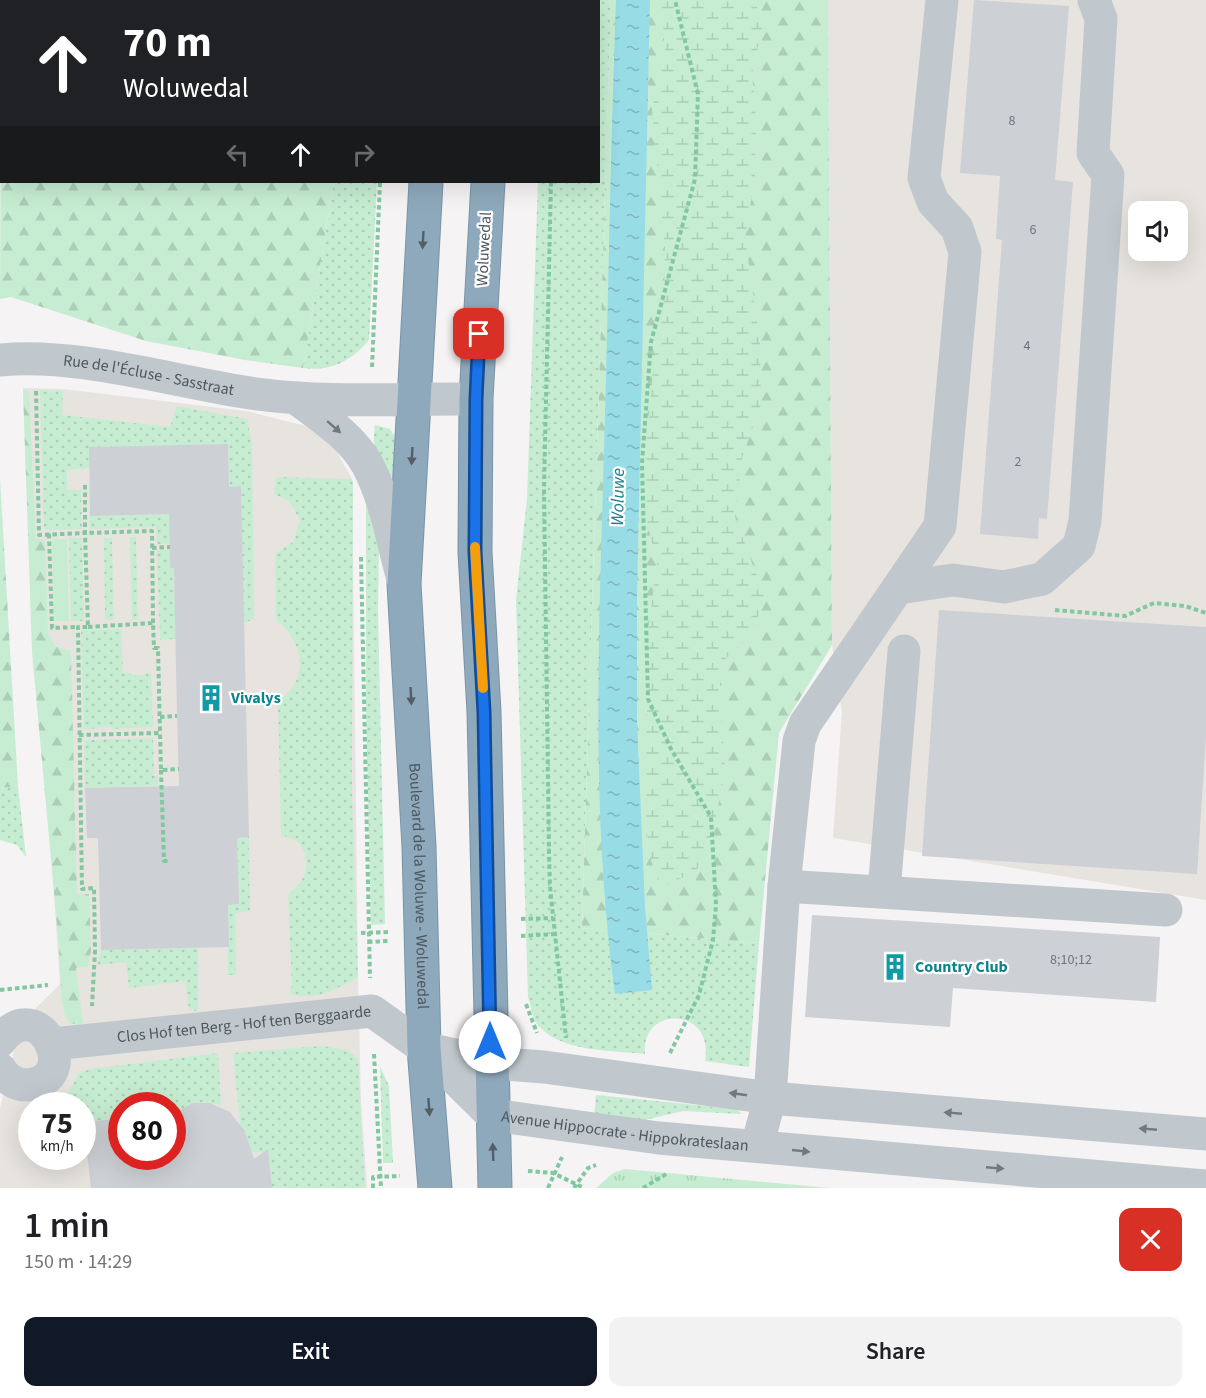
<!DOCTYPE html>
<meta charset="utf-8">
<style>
body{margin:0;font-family:"Source Sans 3",sans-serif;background:#f2f2f2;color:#202124;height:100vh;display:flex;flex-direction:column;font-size:22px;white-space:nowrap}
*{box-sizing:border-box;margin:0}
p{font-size:20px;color:#757577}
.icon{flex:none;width:33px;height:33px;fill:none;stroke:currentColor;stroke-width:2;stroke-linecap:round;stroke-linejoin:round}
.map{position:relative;height:1188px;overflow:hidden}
.drawer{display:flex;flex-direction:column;background:#fff;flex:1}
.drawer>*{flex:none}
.top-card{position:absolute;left:0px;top:0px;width:600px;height:183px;box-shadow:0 6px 24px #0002;background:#202124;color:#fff;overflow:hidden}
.controls{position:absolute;left:1128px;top:201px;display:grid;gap:12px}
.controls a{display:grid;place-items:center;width:60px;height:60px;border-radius:12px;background:#fff;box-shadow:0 6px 24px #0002;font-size:30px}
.speed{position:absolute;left:18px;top:1092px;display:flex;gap:12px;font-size:30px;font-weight:700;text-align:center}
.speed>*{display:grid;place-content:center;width:78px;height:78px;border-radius:50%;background:#fff;box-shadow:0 6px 24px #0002;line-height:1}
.speed small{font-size:15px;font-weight:400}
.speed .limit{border:9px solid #d22;background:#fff;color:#111}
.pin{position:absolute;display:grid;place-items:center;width:51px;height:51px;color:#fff;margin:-26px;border-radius:12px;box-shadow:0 3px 9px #0006}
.me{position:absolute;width:66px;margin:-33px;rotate:0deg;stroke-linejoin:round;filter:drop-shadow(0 0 4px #0008)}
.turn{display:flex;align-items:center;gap:21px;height:126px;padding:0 24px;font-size:27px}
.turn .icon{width:78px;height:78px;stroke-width:2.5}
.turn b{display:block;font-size:42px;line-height:51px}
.lanes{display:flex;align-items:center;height:57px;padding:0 24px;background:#0003;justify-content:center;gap:30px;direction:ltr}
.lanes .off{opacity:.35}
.round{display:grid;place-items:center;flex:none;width:63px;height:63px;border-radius:12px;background:#f2f2f2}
.head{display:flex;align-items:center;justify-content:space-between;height:102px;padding:0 24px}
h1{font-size:36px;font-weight:600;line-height:45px}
.button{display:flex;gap:12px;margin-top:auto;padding:12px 24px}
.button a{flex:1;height:69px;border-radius:12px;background:#111827;color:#fff;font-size:24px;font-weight:600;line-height:69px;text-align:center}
.button a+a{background:#f2f2f2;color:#202124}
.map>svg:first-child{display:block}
.commercial{fill:#e7e4df;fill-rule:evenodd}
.grass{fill:url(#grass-dots)}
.forest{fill:url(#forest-firs)}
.wetland{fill:url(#wetland-marsh)}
.park{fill:url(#park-tufts)}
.garden{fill:#c6edd2}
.water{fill:url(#water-ripples)}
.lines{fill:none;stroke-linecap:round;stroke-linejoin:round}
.stream{stroke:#98dce6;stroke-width:10}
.building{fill:#cdd0d4}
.highway-casing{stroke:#7a94a8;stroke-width:35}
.path{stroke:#81c8a0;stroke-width:4;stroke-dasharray:4.5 3;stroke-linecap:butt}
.minor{stroke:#c0c8cd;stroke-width:33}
.highway{stroke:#8fa9bc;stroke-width:33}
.oneway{fill:#535f68}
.oneway2{fill:#6f7980}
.route-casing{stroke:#114b97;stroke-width:15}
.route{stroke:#1a73e8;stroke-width:10}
.slow{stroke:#f59e0b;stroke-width:10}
.labels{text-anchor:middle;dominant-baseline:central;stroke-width:4.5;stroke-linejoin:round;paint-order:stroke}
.number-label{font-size:14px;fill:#6c757c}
.street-label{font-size:16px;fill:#4c575f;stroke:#fff}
.culture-label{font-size:16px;font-weight:bold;fill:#0d838f;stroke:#fff;text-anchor:start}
.water-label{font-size:18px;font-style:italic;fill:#187f8e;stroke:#fff}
</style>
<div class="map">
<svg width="1206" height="1188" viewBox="0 0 1206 1188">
<defs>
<pattern id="grass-dots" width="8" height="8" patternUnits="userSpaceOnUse" patternTransform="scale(1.5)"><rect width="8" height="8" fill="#c6edd2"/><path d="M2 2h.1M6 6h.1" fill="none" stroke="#accdb7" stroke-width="1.8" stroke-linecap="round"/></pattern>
<pattern id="forest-firs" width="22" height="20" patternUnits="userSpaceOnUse" patternTransform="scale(1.5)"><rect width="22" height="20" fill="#c6edd2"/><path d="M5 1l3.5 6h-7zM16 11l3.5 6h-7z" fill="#accdb7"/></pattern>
<pattern id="wetland-marsh" width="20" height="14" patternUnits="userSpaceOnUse" patternTransform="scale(1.5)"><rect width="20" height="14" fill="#c6edd2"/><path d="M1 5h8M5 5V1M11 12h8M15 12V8" fill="none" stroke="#accdb7"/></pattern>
<pattern id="park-tufts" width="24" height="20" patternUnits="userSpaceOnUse" patternTransform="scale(1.5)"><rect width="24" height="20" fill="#c6edd2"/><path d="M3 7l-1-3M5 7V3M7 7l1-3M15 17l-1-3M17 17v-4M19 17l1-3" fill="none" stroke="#accdb7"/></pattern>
<pattern id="water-ripples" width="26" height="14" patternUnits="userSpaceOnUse" patternTransform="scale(1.5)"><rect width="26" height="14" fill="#98dce6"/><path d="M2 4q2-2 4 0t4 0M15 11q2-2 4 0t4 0" fill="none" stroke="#7eb5be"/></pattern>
</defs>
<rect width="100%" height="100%" fill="#f5f3f3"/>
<path class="commercial" d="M828 0H1206V900L833 838 842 712 832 645ZM1138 212H1178V250H1138Z
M23 388 63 389 246 411 306 426 330 440 352 479 358 973 361 1103 367 1188H0V1108L21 1023 60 984 26 472ZM32 1106H82V1156H32ZM122 1106H172V1156H122Z"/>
<path class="grass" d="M544 0H611L582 928 759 943 749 1067 705 1061C715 1006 640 1005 645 1054 613 1050 560 1053 537 1024 532 1017 531 1005 528 997L516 600 527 499 538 182H598V2Z
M334 182H377L369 340C351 361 331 372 303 368Z
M40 390 63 391 62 415 170 427 177 406 247 419 252 445 254 619 244 623 241 487H229L228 444 89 447V468L67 470V490H81L82 529 44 530Z
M375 425 390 429C399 441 399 459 397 473L392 477C371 469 373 442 375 425Z
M276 477 352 479 353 483 352 790 358 977C335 990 316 1001 289 994L292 986 288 894C307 883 313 858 297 841L281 835 278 700C311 682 303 639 276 620L275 554 293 542 300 520 289 501 274 494Z
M366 503 379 551 378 610 385 924 371 925 366 707Z
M169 514V544H157L156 527 90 529V516Z
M130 537H136L138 619 132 620Z
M69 538H82L84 621H71Z
M104 538H112L114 620H105Z
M157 550H170V567L174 568 176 639 160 640Z
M121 629 123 673H132L133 676 151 673 153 727 112 729 111 726 84 730 81 630Z
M153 738 154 776H158V786L85 788 84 740Z
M18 786 26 857 17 845 0 840V788Z
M249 837 250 911 235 913 236 975H228V905L239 904 237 838Z
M198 948V1008L196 1011 189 1009 185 981 129 988 126 962 97 965 101 950Z
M322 1046 347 1050 358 1058 365 1188H272L268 1152 249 1153 240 1124 233 1053Z
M218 1053 221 1106C203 1099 187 1104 173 1115L172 1106H122L121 1134 118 1121 83 1123 82 1106H62L78 1074 90 1069Z
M380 1066 389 1086 393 1163H383Z
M596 1095 737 1109 741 1114 683 1111 645 1120 594 1116Z"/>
<path class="forest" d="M63 0H345L346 1H62Z
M611 0H828L832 645 779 733 759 943 582 928Z
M1 88 2 182H334L303 368 245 360 146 341 11 297 0 299Z
M23 390 29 391 36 539 45 540 48 632 55 646 71 651 77 894H89L91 951 88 967 76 968 83 1023 81 1025 70 1023 65 1016 62 1002 58 936 32 652Z
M0 478 18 786 0 788Z"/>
<path class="wetland" d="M661 0H754L763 22 752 75 756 119 755 177 745 238 760 343 761 404 742 458 735 517 765 598 751 634 719 665 725 772 713 831 696 872 660 887 648 851 643 753 648 701 644 661 657 564 648 526 643 481 654 361 664 299 665 247 652 110 665 50Z"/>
<path class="park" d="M625 1169 830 1188H596L613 1173Z"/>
<path class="garden" d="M52 539H67L69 621H54Z"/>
<path class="water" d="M616 0H650L637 594V721L645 907 652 990 615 994C592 826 598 654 603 485 608 323 610 162 616 0Z"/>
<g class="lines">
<path class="stream" d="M324 0V2"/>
</g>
<path class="building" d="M974 0 1069 6 1055 180 1073 182 1047 519 1039 518 1038 539 980 534 1002 240 996 239 1000 176 960 173Z
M228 444 229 487 241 486 249 837 237 838 239 904 228 905 229 947 101 950 98 838H87L85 788 179 786 176 671 174 568H170L169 514 90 516 89 447Z
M939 610 1206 627V737L1197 874 922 856Z
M812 915 1160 937 1156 1002 953 988 950 1027 805 1017Z
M193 1103H210L230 1112 244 1130 254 1159 268 1149 272 1188H91L85 1135 94 1121 120 1119 122 1156H172V1115Z"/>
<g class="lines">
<defs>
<g id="highway">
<path d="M431 2V0"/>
<path d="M497 2V0"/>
<path id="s3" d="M426 182 404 584 419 847 424 1048 435 1188"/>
<path d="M488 182 476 399 475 552 484 712 495 1188"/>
</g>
</defs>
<use href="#highway" class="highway-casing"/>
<path class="path" d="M394 2V0
M555 2V0
M551 182 544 488 549 853 550 887 566 1038
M372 367 380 182
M36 391 39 535 85 533 88 627H78L82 889 94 888 95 951 92 1006
M85 485V533L152 531 153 623
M49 534 52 628 78 627
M152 548 170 547
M361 557 370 978
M1055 610 1125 616 1154 603 1185 606 1206 613
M88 627 153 623 154 648H158L160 733
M160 717 177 716
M79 735 160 733 161 770 179 769
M161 770 164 861H168
M521 919 553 918
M361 933 389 932
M521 936 555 934
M368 942 388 941
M0 990 48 985
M526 1004 537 1033
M670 1053 699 995 713 940 716 905 711 817 671 749 648 699 642 463 651 342 695 179 698 94 675 0
M374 1054 381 1188
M528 1171 553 1173 584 1188
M373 1188V1177L400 1176
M548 1188 562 1157
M574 1188 588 1168 596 1165
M643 1188 668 1173"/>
<g class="minor">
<path id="s1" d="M0 360C79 352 178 383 257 394 329 404 404 398 476 399"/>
<path d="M296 398C321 417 351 436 367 464 386 499 392 541 403 579"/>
<path d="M898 588 953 580 1004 587 1042 579 1079 546 1085 521 1108 175 1093 153 1101 19 1094 0"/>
<path d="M784 886 1166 910"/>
<path d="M884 891 904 651"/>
<path d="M0 1041C39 988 85 1081 27 1085 16 1085 6 1079 0 1069"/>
<path id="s2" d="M53 1044 372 1011 424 1048 492 1115 659 1138 1206 1186"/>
<path d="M424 1048 491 1063 544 1067 770 1098 1206 1134"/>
<path d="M757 1146 770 1098 784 886 799 741 805 724 940 526 965 252 957 228 933 202 924 178 942 0"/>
</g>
<use href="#highway" class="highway"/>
</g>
<defs><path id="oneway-solid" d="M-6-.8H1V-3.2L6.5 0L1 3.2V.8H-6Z" transform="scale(1.5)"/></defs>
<g class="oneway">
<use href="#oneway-solid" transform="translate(423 240) rotate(93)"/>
<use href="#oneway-solid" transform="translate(412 456) rotate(93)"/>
<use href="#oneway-solid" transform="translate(411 696) rotate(87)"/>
<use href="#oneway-solid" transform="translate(429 1107) rotate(86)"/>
<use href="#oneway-solid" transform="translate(493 1152) rotate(-92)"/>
</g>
<g class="oneway2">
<use href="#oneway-solid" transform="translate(334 427) rotate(41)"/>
<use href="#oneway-solid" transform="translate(738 1094) rotate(-172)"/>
<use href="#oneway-solid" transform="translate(953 1113) rotate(-175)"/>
<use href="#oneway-solid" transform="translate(1148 1129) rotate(-175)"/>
<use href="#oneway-solid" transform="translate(801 1151) rotate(6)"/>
<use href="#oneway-solid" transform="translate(995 1168) rotate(5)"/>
</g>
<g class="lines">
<defs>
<path id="route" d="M479 334 476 399 475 552 484 712 490 1042"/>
</defs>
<use href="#route" class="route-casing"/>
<use href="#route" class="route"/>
<path class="slow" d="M475 547 483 688"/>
</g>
<defs>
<symbol id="building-bare" viewBox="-9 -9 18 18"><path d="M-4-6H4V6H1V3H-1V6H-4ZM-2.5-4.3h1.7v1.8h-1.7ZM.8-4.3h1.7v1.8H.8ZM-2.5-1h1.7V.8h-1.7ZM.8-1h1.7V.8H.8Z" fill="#0f9aa8" stroke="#fff" stroke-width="2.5" paint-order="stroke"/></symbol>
</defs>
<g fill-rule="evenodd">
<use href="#building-bare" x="192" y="679" width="38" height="38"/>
<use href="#building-bare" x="876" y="948" width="38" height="38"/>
</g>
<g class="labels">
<g class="number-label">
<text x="1012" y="121">8</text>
<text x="1033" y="230">6</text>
<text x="1027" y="346">4</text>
<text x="1018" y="462">2</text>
<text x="1071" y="960">8;10;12</text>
</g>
<g class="street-label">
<text transform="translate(484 249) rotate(-87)">Woluwedal</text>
<text stroke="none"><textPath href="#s1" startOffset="150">Rue de l'Écluse - Sasstraat</textPath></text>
<text stroke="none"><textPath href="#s3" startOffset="705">Boulevard de la Woluwe - Woluwedal</textPath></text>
<text stroke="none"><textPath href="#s2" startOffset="192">Clos Hof ten Berg - Hof ten Berggaarde</textPath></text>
<text stroke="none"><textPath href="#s2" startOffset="614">Avenue Hippocrate - Hippokrateslaan</textPath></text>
</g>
<g class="culture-label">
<text x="231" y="698">Vivalys</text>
<text x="915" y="967">Country Club</text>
</g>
<g class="water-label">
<text transform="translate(618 497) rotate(-89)">Woluwe</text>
</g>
</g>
</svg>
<div class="controls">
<a><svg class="icon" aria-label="sound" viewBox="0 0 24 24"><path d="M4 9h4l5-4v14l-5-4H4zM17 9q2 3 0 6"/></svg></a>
</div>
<div class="speed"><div>75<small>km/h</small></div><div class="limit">80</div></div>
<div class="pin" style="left:479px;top:334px;background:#d93025"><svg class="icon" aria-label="arrive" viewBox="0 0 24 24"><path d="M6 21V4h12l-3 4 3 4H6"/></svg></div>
<svg class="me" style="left:490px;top:1042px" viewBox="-20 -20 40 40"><circle r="19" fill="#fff"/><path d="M0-13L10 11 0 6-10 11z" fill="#1a73e8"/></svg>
<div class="top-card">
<div class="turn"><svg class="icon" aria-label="ahead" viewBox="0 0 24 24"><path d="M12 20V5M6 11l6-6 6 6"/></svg><div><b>70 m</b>Woluwedal</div></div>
<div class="lanes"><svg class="icon off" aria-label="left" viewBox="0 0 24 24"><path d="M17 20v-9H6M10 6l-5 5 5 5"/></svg><svg class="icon" aria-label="ahead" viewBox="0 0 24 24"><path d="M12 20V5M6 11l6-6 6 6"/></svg><svg class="icon off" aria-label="right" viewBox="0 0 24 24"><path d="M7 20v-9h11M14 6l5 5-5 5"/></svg></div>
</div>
</div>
<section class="drawer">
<div class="head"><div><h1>1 min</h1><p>150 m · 14:29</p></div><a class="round" style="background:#d93025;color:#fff"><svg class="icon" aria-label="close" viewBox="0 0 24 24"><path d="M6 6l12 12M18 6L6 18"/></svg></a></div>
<div class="button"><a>Exit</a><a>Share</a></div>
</section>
